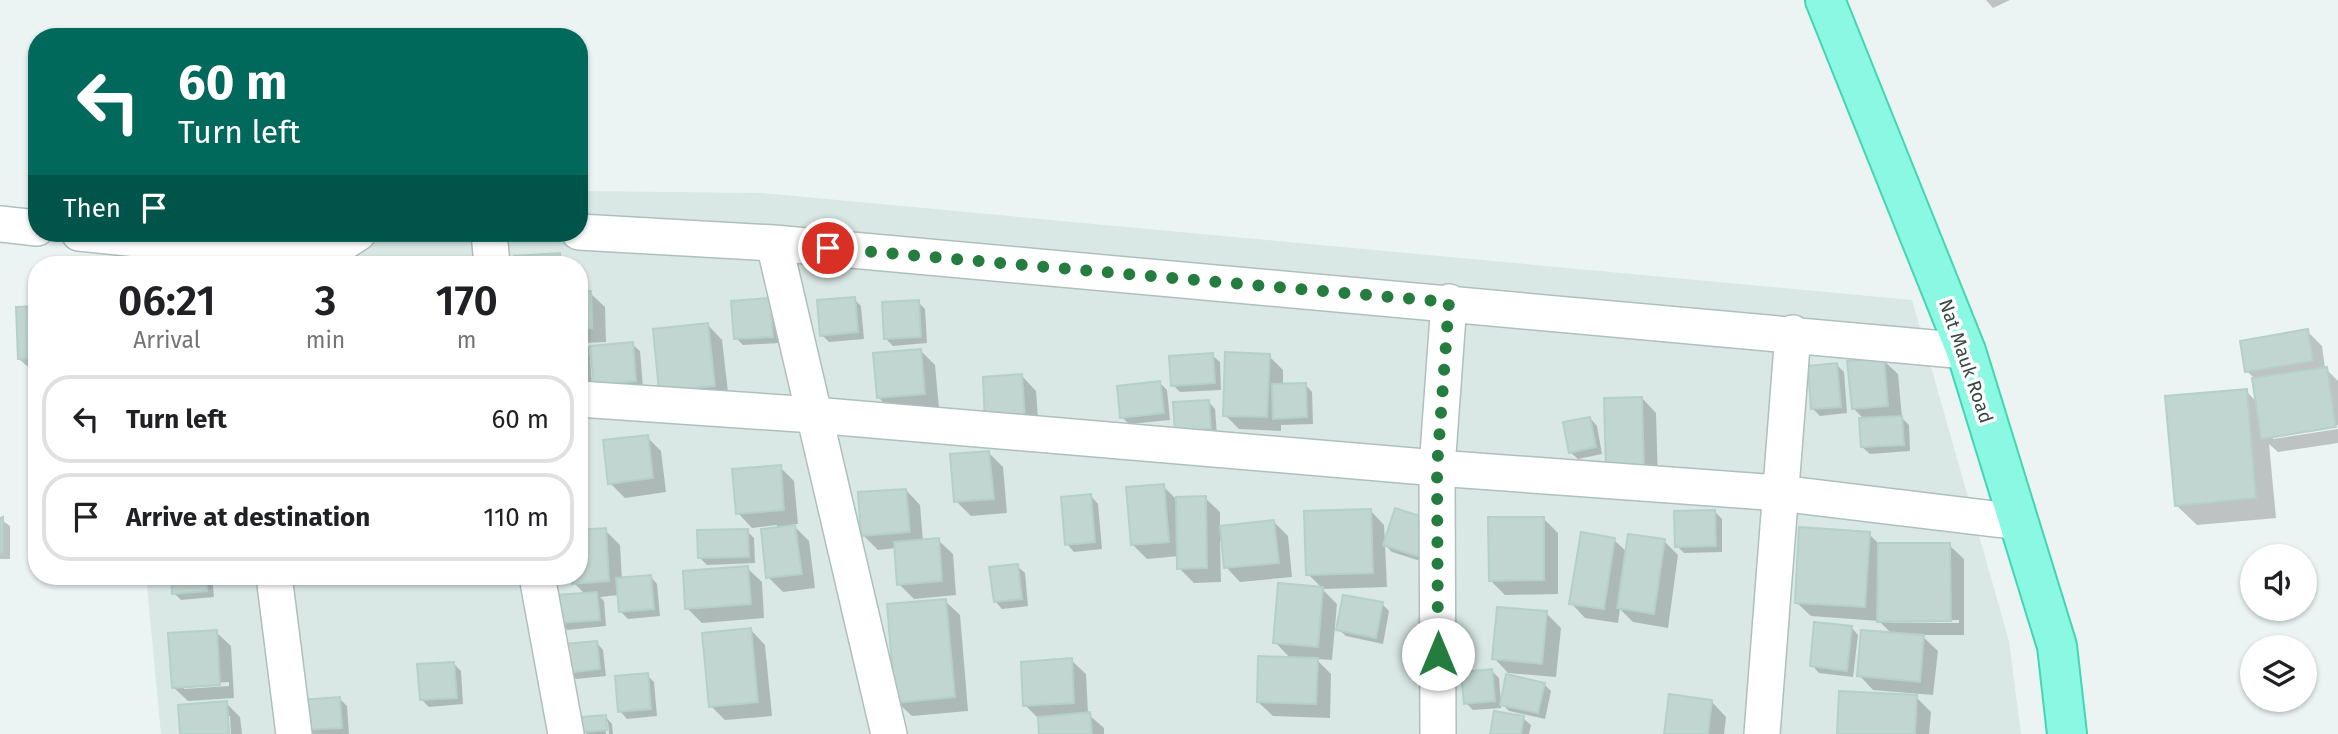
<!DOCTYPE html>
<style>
body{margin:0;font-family:"Fira Sans",sans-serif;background:#f6f6f6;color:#202124;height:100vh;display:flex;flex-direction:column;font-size:26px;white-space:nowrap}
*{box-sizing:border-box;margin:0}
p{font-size:23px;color:#757577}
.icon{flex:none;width:38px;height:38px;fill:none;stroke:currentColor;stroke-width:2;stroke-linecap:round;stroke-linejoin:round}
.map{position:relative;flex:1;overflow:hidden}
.details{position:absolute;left:28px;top:256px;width:560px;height:329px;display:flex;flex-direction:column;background:#fff;border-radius:28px;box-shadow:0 2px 5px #0004}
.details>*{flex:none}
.guide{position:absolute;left:28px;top:28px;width:560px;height:214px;border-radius:28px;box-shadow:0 2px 5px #0004;background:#00695c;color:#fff;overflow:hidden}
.tools{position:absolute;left:2240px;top:544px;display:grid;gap:14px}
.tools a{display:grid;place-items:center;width:77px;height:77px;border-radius:50%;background:#fff;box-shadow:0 2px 5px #0004;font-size:35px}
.pin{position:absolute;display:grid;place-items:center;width:60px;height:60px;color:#fff;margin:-30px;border:4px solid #fff;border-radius:50%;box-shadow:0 2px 7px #0007}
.me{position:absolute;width:77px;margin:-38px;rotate:0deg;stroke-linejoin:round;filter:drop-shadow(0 0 5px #0008)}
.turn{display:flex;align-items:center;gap:24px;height:147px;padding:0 35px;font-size:32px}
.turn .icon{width:91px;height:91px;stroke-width:2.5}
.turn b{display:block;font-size:49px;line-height:60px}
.then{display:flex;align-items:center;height:66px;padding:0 35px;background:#0003;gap:14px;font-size:26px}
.eta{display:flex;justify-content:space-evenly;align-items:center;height:119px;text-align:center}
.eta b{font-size:42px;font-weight:600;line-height:49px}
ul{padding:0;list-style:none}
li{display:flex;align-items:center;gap:21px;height:88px;margin:0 14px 10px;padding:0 21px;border:4px solid #e0e0e0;border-radius:28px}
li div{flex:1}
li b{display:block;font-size:26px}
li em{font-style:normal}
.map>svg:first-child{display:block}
.residential{fill:#d9e8e5}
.shadow{fill:#0003;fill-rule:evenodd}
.building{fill:#c1d6d0;stroke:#b4d0c9;stroke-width:2}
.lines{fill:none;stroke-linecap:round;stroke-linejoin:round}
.minor-casing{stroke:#aec0bc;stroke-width:38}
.trunk-casing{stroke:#44d6b2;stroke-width:42}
.minor{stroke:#fff;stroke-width:35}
.trunk{stroke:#8af8e2;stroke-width:38}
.route{stroke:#247d3e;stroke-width:12;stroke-dasharray:0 21.6}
.labels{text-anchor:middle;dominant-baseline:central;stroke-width:7;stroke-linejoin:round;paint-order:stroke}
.street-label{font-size:19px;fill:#394844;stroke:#fff}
</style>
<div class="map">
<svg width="2338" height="734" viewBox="0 0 2338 734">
<rect width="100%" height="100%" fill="#ebf4f3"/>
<path class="residential" d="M579 191 762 193 1912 300 2009 641 2021 734H161L146 576H579V264H115L112 233H579Z"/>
<path class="shadow" d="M1986 0H2010L1993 8Z
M559 255 566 264H516V258Z
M579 293H590L605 307 606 342 585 343 589 347 592 383 579 384Z
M854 299 861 306 864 339 829 342 822 335Z
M769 300 776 307 779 343 743 345 736 338Z
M918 302 925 309 927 343 893 346 886 339Z
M37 308V365L27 366 19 359Z
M708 325 722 340 729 400 661 391Z
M2307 331 2322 346 2325 368 2338 381V425L2273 435V439L2338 429V443L2278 452 2269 444 2276 518 2197 525 2176 505 2246 391 2258 403 2254 378 2247 371Z
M632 344 640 351 643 388 603 391Z
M921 351 935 365 939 408 893 412 878 397Z
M1212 355 1220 362 1221 390 1180 392 1173 385Z
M1269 356 1283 370V386L1305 384 1312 392 1313 424 1281 425V431L1239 429 1225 415Z
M1883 360 1898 374 1902 418 1909 425 1910 451 1870 454 1862 447 1865 420 1853 408Z
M1837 365 1844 372 1847 413 1820 416 1813 409Z
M1022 376 1036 391 1039 432 1002 434Z
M1160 383 1167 390 1170 420 1129 424 1122 417Z
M1642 398 1656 413 1658 482 1623 483Z
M1208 401 1215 409 1217 436 1184 438Z
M1590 418 1597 426 1602 454 1578 459 1570 452Z
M647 437 661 451 666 492 625 498 610 483Z
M989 453 1003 467 1007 513 971 516 956 501Z
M780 467 794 481 798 524H792L809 541 815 588 783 592 768 577 777 525 752 528 738 513Z
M1163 486 1176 499 1205 498 1220 512V528L1274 522 1288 536 1292 577 1240 582 1226 567 1223 541H1220L1221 582 1194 583 1179 568V556L1147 559 1132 544Z
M906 490 920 505 923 541 938 540 953 554 956 595 914 599 899 584 896 548 878 550 863 535Z
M1091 496 1098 504 1102 549 1074 552 1067 544Z
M1370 510 1384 525 1385 542 1396 510 1430 564 1392 552 1385 545 1387 587 1323 589 1308 574Z
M1714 511 1722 519V552L1684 553 1677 546Z
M1543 518 1558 533V594L1505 595 1490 580Z
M0 519 10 526V559H0Z
M605 530 620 545 622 579 650 576 657 584 660 616 628 619 621 612 619 595 600 597 604 601 606 626 567 630 560 622 585 594 574 583V576H579Z
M747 531 754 538 755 563 707 565 700 558Z
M1869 534 1880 545H1949L1964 559V635H1921L1938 651 1933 695 1873 690 1859 675 1892 634 1879 621 1811 616 1796 602ZM1891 620H1959V623H1891Z
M1614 540 1627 552 1664 541 1678 555 1668 628 1633 622 1620 609 1618 623 1585 618 1571 603Z
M1017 566 1025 573 1028 606 1002 609 995 601Z
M747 568 762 582 764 618 702 623 687 608Z
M173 576H212L214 597 181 600 174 593Z
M1322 589 1337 604 1332 660 1316 659 1331 674 1330 718 1273 716 1258 702 1291 659 1275 642Z
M945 601 960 615 968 711 912 716 897 702Z
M1382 604 1389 611 1383 644 1346 636 1338 629Z
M1546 613 1561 628 1556 677 1508 673 1494 658Z
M1851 627 1858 635 1853 677 1819 673 1812 665Z
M751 630 765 645 772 716 725 720 711 706Z
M216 632 231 646 234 698 188 701 173 687ZM229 682V686L184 689V685Z
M596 642 603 650 606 676 576 679 569 672Z
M1071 660 1086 674 1088 714 1104 728V734H1041L1040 720 1025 705Z
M453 663 461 671 463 704 429 707 421 699Z
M1492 671 1499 678 1501 703 1544 684 1551 691 1545 719 1509 711 1501 703V708L1473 710 1466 703Z
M647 675 654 682 657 716 627 719 620 711Z
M1916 697 1931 712 1929 734H1838Z
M340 699 347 706 349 734H309L302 701Z
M1712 702 1726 717 1724 734H1666Z
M226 703 240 717 242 734H231L230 716H226L228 734H182Z
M605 716 612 724 613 734H609L608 722H605L606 734H587L584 731Z
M1523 718 1531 725 1529 734H1492Z"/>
<path class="building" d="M560 253V264H514V256Z
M579 291H591L592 328 579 329Z
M855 297 858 332 820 336 817 300Z
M770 298 773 337 734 339 731 301Z
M919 300 921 337 884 339 882 302Z
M37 306V359H18L16 307Z
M708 323 715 386 659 391 653 329Z
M2308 329 2313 361 2245 372 2240 341Z
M579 338H582L585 376H579Z
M633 342 636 381 594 385 590 346Z
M921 349 925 394 877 398 873 353Z
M1225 352 1270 354 1267 417 1223 416Z
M1213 353 1215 383 1171 386 1169 356Z
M1884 358 1888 406 1852 409 1847 361Z
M1837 363 1841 407 1811 409 1808 366Z
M2327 367 2336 427 2261 439 2252 378Z
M1022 374 1025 418 985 420 983 377Z
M1160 381 1164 413 1120 418 1117 386Z
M1306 383 1307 417 1273 419 1272 384Z
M2247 389 2256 498 2175 506 2165 396Z
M1642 397 1644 468 1606 469 1604 398Z
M1209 400 1211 429 1175 431 1173 402Z
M34 411H37V444Z
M1902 416 1904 445 1861 447 1859 418Z
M1590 417 1596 447 1569 453 1563 422Z
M648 435 653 478 608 484 603 440Z
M989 451 994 499 954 502 950 454Z
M781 465 784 510 736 514 732 469Z
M1164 484 1169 542 1131 545 1126 487Z
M906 489 910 532 861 536 858 492Z
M1091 494 1095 542 1065 545 1061 497Z
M1206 496 1207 568 1177 569 1176 497Z
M1395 508 1435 521 1423 558 1383 545Z
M1371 509 1373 573 1306 575 1304 511Z
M1715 510 1716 546 1675 547 1674 511Z
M3 517V552H0V518Z
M1488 517H1544V580L1489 581Z
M1274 520 1279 563 1224 568 1220 526Z
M795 525 802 574 766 578 761 529Z
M1799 527 1870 532 1865 607 1795 603Z
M606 528 609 581 572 584V576H579V530Z
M748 529 749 557 698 558 697 530Z
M1581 532 1615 538 1604 609 1569 604Z
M1628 534 1665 539 1654 614 1617 608Z
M939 538 942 581 897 585 894 542Z
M1878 543H1950L1951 621 1877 622Z
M1018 564 1022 599 994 602 989 567Z
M748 566 751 604 685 609 683 571Z
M651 575 654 609 619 612 616 578Z
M171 576H206L207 591 172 594Z
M1278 583 1323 587 1318 647 1273 643Z
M597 592 600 620 558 623 556 595Z
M1343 595 1383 602 1376 638 1336 630Z
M946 599 955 697 895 703 887 604Z
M1497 607 1547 611 1542 664 1492 659Z
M1814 622 1852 626 1847 671 1810 666Z
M751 628 758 702 709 707 702 633Z
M217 630 220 685 172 688 168 633Z
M1861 630 1924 635 1920 682 1857 676Z
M597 641 600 669 567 673 564 644Z
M1258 656 1318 658 1316 704 1257 702Z
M1072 658 1074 703 1023 706 1021 662Z
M454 662 457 698 420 700 417 664Z
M1492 669 1495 701 1464 704 1461 672Z
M648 673 651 709 618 712 615 676Z
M1506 674 1545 683 1538 713 1500 705Z
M1839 691 1917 695 1915 734H1837Z
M1669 694 1712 700 1708 734H1664Z
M340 697 342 728 302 730 300 700Z
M227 701 229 734H180L178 705Z
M1494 711 1524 716 1521 734H1490Z
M1090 712 1092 734H1039L1038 717Z
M606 715 607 730 582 732 581 717Z"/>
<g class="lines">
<defs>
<path id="minor" d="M0 224 37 228
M579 232 774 243 1966 351
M79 233 319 258 358 233
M489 233 492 264
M774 243 889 734
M579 399 814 415 1437 468 1780 493 2019 522
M274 576 294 734
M537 576 566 734
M1438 734 1437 468 1449 302
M1762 734 1793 333"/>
<path id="trunk" d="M1825 0 1966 351 2057 646 2067 734"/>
</defs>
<use href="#minor" class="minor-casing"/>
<use href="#trunk" class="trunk-casing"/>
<use href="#minor" class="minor"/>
<use href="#trunk" class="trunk"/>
</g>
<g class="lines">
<path class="route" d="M828 248 1449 302 1437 468 1438 654"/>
</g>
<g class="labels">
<g class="street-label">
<text transform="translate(1966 361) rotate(71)">Nat Mauk Road</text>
</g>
</g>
</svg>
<div class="tools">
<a><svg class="icon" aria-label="sound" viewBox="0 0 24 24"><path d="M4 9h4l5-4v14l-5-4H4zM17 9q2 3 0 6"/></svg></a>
<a><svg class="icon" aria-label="layers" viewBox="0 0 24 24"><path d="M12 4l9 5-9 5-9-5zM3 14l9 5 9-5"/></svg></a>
</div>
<div class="pin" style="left:828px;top:248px;background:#d93025"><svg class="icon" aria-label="arrive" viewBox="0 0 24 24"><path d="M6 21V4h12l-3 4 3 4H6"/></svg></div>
<svg class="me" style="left:1438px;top:654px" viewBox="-20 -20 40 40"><circle r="19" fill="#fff"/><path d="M0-13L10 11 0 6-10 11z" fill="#247d3e"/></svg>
<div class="guide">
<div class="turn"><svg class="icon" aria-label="left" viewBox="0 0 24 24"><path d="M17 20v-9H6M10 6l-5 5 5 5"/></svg><div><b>60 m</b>Turn left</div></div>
<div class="then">Then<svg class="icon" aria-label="arrive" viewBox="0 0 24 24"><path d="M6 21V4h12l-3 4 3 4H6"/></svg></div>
</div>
<section class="details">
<div class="eta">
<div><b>06:21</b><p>Arrival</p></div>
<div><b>3</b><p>min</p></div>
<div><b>170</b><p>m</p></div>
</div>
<ul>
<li><svg class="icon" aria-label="left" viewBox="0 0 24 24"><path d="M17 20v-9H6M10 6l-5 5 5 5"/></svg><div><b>Turn left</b></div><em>60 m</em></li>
<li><svg class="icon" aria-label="arrive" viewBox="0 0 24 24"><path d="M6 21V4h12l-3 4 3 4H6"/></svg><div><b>Arrive at destination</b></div><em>110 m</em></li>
</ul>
</section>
</div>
